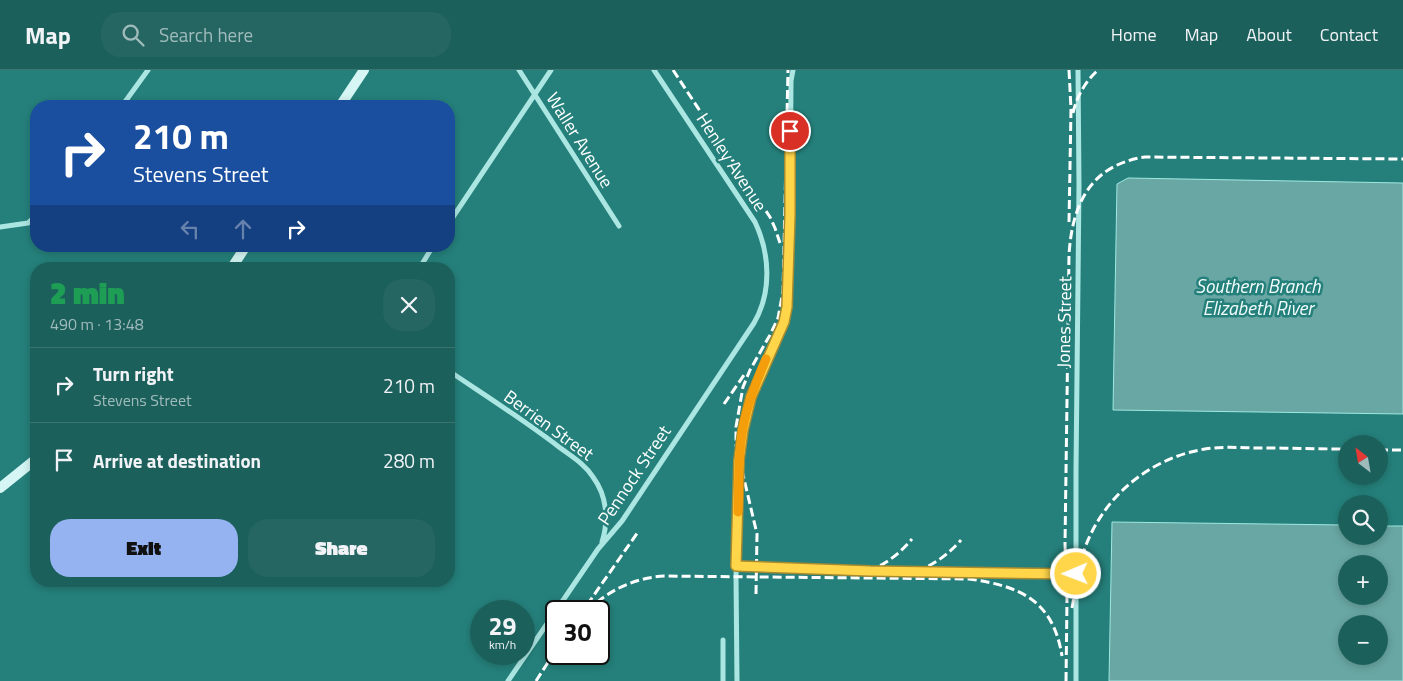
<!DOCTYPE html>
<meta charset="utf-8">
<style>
body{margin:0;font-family:"Titillium Web",sans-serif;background:#256662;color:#f1f3f6;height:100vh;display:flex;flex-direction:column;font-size:19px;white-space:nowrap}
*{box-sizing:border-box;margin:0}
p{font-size:16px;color:#a0bbbb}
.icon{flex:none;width:28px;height:28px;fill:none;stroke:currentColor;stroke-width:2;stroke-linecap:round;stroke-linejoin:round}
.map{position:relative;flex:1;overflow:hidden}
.drawer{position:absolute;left:30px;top:192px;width:425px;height:325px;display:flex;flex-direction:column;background:#1c605c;border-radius:20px;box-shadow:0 2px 8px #0003}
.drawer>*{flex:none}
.banner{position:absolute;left:30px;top:30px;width:425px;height:152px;border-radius:20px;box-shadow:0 2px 8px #0003;background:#1a4fa0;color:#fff;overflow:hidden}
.needle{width:32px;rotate:329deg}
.tools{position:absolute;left:1338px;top:365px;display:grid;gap:10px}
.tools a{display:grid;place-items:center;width:50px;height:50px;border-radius:50%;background:#1c605c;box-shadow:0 2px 8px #0003;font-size:25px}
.speed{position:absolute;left:470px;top:530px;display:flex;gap:10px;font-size:25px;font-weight:700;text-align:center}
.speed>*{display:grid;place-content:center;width:65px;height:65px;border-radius:50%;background:#1c605c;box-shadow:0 2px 8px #0003;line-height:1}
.speed small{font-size:12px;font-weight:400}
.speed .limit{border:2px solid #111;border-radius:8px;background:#fff;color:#111}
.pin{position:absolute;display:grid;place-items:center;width:42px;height:42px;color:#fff;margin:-21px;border:2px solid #fff;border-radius:50%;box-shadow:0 1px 5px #0007}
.me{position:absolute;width:55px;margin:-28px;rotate:269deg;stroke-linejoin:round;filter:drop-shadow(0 0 4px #0008)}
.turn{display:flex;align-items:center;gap:18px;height:105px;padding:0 20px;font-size:22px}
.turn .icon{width:65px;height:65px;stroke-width:2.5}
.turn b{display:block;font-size:35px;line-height:42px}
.lanes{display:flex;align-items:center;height:48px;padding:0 20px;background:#0003;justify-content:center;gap:25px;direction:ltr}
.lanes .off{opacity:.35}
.round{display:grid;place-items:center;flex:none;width:52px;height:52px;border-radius:20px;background:#256662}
.head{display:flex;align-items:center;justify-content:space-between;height:85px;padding:0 20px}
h1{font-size:30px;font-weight:800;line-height:38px;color:#1e9e55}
.primary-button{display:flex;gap:10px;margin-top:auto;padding:10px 20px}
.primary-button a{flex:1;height:58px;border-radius:20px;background:#95b2f1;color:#111;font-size:20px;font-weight:800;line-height:58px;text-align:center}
.primary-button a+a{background:#256662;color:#f1f3f6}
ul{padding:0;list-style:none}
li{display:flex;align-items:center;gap:15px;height:75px;padding:0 20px;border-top:1px solid #3a7572}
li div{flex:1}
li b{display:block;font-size:19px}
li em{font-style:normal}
header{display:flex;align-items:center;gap:30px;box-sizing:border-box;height:70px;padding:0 25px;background:#1c605c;border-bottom:1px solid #3a7572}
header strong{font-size:24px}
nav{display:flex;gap:28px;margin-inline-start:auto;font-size:18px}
.search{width:350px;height:45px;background:#256662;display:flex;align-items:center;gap:12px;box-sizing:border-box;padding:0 18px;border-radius:20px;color:#a0bbbb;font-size:19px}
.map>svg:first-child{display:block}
.water{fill:#69a7a4;stroke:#a0e7e1;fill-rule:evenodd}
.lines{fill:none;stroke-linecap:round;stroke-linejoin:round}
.minor{stroke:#ace6e2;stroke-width:5}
.secondary{stroke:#d5f6f4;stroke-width:10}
.rail{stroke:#fff;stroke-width:3;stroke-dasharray:9 4;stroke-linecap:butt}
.route-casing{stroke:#a68a30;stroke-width:12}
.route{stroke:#ffd54a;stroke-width:9}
.slow{stroke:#f59e0b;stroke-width:9}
.labels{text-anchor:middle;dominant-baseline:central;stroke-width:5;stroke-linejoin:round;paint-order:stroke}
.street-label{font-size:18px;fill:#fff;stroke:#25807b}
.water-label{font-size:19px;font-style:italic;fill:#f1fcfb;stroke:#25807b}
</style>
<header>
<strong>Map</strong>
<div class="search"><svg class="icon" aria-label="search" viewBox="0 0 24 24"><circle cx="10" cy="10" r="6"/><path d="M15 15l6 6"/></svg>Search here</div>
<nav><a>Home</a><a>Map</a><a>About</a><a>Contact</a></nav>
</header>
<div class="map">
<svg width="1403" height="611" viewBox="0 0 1403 611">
<rect width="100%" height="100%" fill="#25807b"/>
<path class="water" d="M1128 108 1403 113V344L1113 340 1117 114Z
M1112 452 1346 455V466H1379V456H1403V611H1109ZM1346 494H1379V526H1346ZM1346 554H1379V586H1346Z"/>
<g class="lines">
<path class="minor" d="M519 0 619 156
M122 36 148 0
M449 153 551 0
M0 157 28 153 36 146
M419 199 433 176
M449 301C486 326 524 350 559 377 571 386 585 394 593 407 607 426 609 450 602 472
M736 496 870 501 1076 504
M723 570V611
M508 611 598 479 622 451 754 253C772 222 770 184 755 152L654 0
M737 611 736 506 741 371 751 327 759 305 784 252 787 237 790 145 791 11 793 0
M1076 611V401L1079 115 1078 0"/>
<path class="secondary" d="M340 36 364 0
M231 199 246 176
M0 418 36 389"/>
<path class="rail" d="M673 0 770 147 775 158 781 176
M1069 0 1071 39 1069 153
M1073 43C1077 26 1085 12 1098 0
M724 334 744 305
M1379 380H1403
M856 505C879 499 897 487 912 469
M904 505C928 499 945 488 961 470
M756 524 757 464 736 375V357L743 317 750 300 770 265 778 248 783 221 788 0
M587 535 638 462
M1072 538C1076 517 1078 495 1086 475 1106 424 1151 388 1205 379 1224 376 1243 378 1262 378 1290 378 1318 379 1346 379
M587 541C609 520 634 508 664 506L969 509C1020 516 1053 530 1062 586
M536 611 556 580
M1066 611 1067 529 1065 474 1069 185C1072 135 1090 95 1145 87L1403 89"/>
</g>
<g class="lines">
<defs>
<path id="route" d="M790 61V145L787 237 784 252 751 327 743 360 739 390 736 496 870 501 1076 504"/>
</defs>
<use href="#route" class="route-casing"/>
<use href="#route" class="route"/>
<path class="slow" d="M738 442C739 418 738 395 741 371 744 343 755 315 766 289"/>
</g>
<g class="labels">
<g class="street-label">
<text transform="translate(580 70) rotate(58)">Waller Avenue</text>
<text transform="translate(732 92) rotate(57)">Henley Avenue</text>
<text transform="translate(1064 252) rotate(-89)">Jones Street</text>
<text transform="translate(549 355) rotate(36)">Berrien Street</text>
<text transform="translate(634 405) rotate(-56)">Pennock Street</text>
</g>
<g class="water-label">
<text x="1258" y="215">Southern Branch<tspan x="1258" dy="22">Elizabeth River</tspan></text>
</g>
</g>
</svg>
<div class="tools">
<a><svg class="needle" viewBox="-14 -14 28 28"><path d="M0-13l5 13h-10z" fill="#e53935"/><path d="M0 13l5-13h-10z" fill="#a0bbbb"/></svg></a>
<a><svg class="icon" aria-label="search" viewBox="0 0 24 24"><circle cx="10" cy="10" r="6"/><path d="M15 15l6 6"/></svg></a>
<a>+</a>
<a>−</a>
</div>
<div class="speed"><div>29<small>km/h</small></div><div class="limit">30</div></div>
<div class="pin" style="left:790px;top:61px;background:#d93025"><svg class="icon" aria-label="arrive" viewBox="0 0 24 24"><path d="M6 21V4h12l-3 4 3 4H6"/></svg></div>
<svg class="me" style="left:1076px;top:504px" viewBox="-20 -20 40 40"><circle r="17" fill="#ffd54a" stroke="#fff" stroke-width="3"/><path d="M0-11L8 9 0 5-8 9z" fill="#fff"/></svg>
<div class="banner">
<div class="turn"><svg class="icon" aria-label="right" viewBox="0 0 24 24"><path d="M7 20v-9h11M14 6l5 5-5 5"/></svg><div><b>210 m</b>Stevens Street</div></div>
<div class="lanes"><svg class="icon off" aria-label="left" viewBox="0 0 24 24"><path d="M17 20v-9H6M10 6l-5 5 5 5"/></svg><svg class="icon off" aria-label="ahead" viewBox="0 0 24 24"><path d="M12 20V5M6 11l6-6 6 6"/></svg><svg class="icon" aria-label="right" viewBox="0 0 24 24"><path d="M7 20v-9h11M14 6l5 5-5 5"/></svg></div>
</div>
<section class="drawer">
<div class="head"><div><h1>2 min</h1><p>490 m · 13:48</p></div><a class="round"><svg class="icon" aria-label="close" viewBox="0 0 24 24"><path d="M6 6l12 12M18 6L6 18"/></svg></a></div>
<ul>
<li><svg class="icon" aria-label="right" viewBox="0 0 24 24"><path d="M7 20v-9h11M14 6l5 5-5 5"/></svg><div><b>Turn right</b><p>Stevens Street</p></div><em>210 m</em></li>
<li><svg class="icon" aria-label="arrive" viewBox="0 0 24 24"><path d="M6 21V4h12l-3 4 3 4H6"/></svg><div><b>Arrive at destination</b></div><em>280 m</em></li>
</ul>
<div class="primary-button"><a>Exit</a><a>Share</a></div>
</section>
</div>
